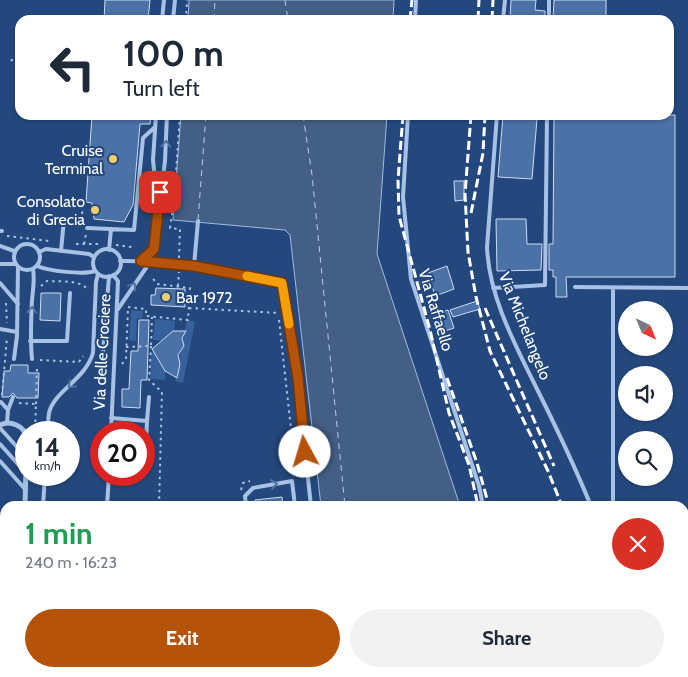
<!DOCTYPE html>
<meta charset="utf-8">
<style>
body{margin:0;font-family:Cabin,sans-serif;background:#f2f2f3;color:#1f2937;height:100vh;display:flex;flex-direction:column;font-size:19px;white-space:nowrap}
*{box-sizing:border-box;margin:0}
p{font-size:16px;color:#747a83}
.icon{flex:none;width:28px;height:28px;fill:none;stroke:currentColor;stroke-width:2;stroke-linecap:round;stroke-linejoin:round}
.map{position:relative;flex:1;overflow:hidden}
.details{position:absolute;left:0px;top:501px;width:689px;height:176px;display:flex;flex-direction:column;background:#fff;border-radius:15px 15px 0 0;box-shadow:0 1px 4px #0004}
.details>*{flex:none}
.hud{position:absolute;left:15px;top:15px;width:659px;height:105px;border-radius:15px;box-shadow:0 1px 4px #0004;background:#fff;color:#1f2937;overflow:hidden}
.needle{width:32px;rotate:136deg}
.buttons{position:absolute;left:618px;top:301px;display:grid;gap:10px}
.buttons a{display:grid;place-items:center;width:55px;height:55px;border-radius:50%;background:#fff;box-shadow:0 1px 4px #0004;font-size:25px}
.speed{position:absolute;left:15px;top:421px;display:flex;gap:10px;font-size:25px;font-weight:700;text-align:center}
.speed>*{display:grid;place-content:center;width:65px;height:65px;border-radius:50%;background:#fff;box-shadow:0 1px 4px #0004;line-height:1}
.speed small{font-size:12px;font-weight:400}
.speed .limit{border:8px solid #d22;background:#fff;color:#111}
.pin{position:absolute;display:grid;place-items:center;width:42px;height:42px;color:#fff;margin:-21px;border-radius:10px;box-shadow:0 2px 8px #0006}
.me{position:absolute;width:55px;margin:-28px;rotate:354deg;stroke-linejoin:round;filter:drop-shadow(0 0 4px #0008)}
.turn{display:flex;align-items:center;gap:18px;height:105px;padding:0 25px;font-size:22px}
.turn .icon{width:65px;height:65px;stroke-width:2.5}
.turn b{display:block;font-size:35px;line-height:42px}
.round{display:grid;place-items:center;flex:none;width:52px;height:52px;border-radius:26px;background:#f2f2f3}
.head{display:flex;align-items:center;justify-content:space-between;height:85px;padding:0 25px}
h1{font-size:30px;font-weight:800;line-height:38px;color:#1e9e55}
.cta{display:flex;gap:10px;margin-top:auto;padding:10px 25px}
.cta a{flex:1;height:58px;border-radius:30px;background:#b45309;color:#fff;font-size:20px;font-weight:800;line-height:58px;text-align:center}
.cta a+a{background:#f2f2f3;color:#1f2937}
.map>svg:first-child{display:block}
.green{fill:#37619b}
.water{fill:#445f85;stroke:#9dbce6}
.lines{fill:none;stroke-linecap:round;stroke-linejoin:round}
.ferry{stroke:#b4cced;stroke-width:1;stroke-dasharray:6 5;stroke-linecap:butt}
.building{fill:#4c71a6;stroke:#cbddf4}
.path{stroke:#a8c2e5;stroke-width:2;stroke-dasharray:2.5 4;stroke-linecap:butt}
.service{stroke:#a8c2e5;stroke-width:4}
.minor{stroke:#a8c2e5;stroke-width:5}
.secondary{stroke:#d2e0f5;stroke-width:10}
.rail{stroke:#fff;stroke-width:3;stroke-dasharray:9 4;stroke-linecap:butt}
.oneway{stroke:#5273a1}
.route-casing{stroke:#753606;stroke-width:12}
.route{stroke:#b45309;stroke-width:9}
.slow{stroke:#f59e0b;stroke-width:9}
.poi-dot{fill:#f0ce6c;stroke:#24487d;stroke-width:2}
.labels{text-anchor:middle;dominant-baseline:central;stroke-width:4;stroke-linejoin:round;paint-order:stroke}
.poi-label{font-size:16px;fill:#fff;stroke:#24487d;text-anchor:end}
.street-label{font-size:16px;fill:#fff;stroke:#24487d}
</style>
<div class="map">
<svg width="688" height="677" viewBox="0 0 688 677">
<rect width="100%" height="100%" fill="#24487d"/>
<path class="green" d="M131 310 143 311 142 318H137L136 341 129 340Z
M155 319 175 321 173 342 153 340Z
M187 320 195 322 183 383 175 381Z
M151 352 166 353 165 380 150 379Z"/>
<path class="water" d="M189 0H394L393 20H188Z
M181 115H387L377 254 460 506H321L290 235 285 230 173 220Z
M480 672 481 677H374L373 673Z"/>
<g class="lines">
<path class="ferry" d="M285 0 288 20
M214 20 215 0
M303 115 312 175 345 506
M198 220 206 115"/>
</g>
<path class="building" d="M105 0H150L148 20H104Z
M511 0H536L535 10 545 11V20H510Z
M554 0H606V20H553Z
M92 115H151L150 124H140L133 205 124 222 94 219 92 203 86 202Z
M503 115H533L532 119H537L532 179 498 177Z
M554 115H675V277H566L567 297H556V277H553V270H549V244H553Z
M454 181H464V200L455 201Z
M496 219H526L527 244H542L541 270 497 271Z
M447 266 454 289 435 296 428 273Z
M156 288 185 289V307L151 305V295H155Z
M41 293H61L60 321 40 320Z
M477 301 480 309 453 317 450 310Z
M448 310 454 328 445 331 442 323 435 325 432 315Z
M139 320H149L147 380H141L140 408 122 407V389H129L131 351H138Z
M173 331H186L182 338 184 346 178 355 180 364 177 378 165 371 152 349Z
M11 365H28V373H39L38 398H17L13 393 9 397H2L4 371H10Z
M282 497 283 506H255V500Z"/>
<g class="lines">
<path class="path" d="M186 20 187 0
M11 61 20 52
M69 204 83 206 81 223
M7 236 49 241
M76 244H101
M84 244 86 234
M116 245 131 247 133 249
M179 258 180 229 170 228 174 201 180 115
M41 286 47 281C59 282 83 279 88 291
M178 286 179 272
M6 303 7 323
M128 307 146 309V316L188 320 190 288 157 284 151 276
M189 308 279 313
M279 320 296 474
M151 346 149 380 162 392 159 506
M126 347 151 346 152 317
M40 360 78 362
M79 362 83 356
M122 364 126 359 128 308
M2 395 7 337
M19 403 36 404 35 432
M36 404 37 365
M289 438 291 473
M241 490 243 483 250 481
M267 672V677
M113 677V672
M156 677V672"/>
<path class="service" d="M162 20 164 0
M173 20 175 0
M415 20 416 0
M503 20 505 0
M549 20V0
M156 115 153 160 157 200
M408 115 403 197 411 279 479 486 483 506
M497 115 487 247C489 298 516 346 538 391 557 429 575 467 591 506
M87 228 134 230 143 138 155 127
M0 231H2
M14 257a13 13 0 1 1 26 0a13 13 0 1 1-26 0Z
M0 246 14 251
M93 263a14 14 0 1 1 28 0a14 14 0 1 1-28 0Z
M109 250 111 229
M61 251 64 219
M39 252 46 249 89 254 94 257
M120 261C174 260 229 272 282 283L297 378 311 506
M141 261 154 249 165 161 167 115
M0 264H15
M37 266C49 271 83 275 95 271
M194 266 198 221
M0 283 18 304
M575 287 688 288
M493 288 545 285 547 115
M613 288V506
M118 309 150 262
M0 329 17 332
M30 341H67L70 293
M14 359 17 336 18 268
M32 359C30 339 31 320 32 300 33 288 35 280 33 269
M99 377 102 365 109 276
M1 402 8 410
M111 418 147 421 146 444H144
M147 421 149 397
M7 423 8 410 13 397
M0 428 26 457
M48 432C48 426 48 419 49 413 54 391 85 380 93 353L96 282 98 274
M111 432 118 281 113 275
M0 444 26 473
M0 461 25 489
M43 506 45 475
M107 506 109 475
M246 506 245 496 253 488 292 481 295 506
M0 547 5 551
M310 672V677
M361 672V677
M507 672V677
M618 672V677
M39 677V672
M104 677V672
M324 677 325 672"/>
<path class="minor" d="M0 425C10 420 25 426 26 437
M25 506 26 467
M22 677 23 672"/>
<path class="secondary" d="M0 580 5 588
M9 677V672"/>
<path class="rail" d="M410 20 412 0
M478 20 479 0
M492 20 493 0
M403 115 398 180 399 216 430 330 449 413 469 465 478 506
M471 115 465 194 468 252 476 297 490 351 548 471 562 506
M471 213 483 153 485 115
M485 308 554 466
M447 378 477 463 489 506
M498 672 499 677
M514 672 515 677
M600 672 601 677"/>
</g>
<defs><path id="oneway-chevron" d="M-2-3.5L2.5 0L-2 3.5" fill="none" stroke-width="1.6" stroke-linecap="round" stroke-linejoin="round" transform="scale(1.25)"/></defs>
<g class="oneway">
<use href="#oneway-chevron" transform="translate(166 144) rotate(-87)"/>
<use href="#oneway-chevron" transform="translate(133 286) rotate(-56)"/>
<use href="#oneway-chevron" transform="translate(32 310) rotate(-87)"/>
<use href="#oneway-chevron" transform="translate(71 385) rotate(135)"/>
<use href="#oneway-chevron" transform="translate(274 484) rotate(-9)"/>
</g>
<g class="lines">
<defs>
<path id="route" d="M160 192 154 249 141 261 194 266 282 283 298 378 305 452"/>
</defs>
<use href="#route" class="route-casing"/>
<use href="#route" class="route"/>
<path class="slow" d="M247 276 282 283 289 324"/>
</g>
<g class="poi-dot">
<circle cx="113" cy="159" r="5"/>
<circle cx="95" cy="210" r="5"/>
<circle cx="166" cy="297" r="5"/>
</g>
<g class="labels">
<g class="poi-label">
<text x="103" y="150">Cruise<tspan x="103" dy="18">Terminal</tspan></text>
<text x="85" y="201">Consolato<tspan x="85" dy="18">di Grecia</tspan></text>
<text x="176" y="297" text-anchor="start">Bar 1972</text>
</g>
<g class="street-label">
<text transform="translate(436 310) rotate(73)">Via Raffaello</text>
<text transform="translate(525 326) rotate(68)">Via Michelangelo</text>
<text transform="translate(102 352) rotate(-87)">Via delle Crociere</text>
</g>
</g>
</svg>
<div class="buttons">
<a><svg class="needle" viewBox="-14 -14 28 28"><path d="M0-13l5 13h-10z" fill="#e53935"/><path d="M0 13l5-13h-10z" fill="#747a83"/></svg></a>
<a><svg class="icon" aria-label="sound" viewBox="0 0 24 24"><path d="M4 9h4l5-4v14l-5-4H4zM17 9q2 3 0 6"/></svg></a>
<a><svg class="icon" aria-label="search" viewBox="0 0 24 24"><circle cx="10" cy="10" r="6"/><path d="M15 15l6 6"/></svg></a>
</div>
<div class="speed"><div>14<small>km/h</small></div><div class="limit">20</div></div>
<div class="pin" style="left:160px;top:192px;background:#d93025"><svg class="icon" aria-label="arrive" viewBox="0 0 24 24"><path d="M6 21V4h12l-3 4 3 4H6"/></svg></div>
<svg class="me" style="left:305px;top:452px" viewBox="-20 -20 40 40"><circle r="19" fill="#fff"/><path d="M0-13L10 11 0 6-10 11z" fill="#b45309"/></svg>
<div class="hud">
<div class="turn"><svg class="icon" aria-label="left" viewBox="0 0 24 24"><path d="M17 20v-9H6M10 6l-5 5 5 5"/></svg><div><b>100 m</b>Turn left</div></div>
</div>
<section class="details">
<div class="head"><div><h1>1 min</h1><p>240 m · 16:23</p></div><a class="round" style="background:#d93025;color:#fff"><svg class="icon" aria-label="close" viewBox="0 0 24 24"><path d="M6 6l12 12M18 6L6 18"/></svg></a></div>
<div class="cta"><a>Exit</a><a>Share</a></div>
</section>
</div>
